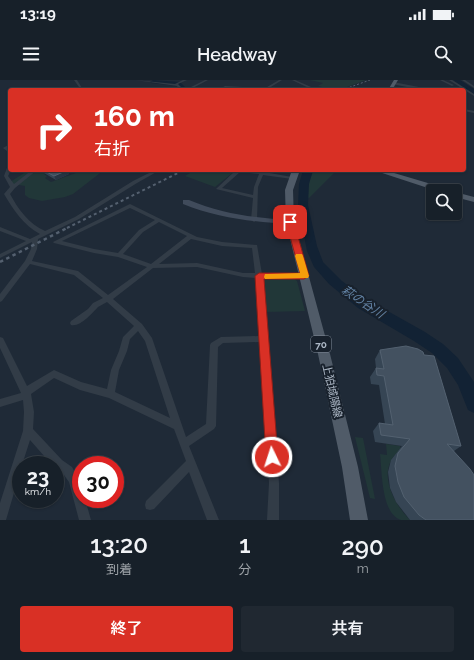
<!DOCTYPE html>
<html lang="ja">
<meta charset="utf-8">
<style>
body{margin:0;font-family:Raleway,"Noto Sans JP",sans-serif;background:#202831;color:#f1f3f6;height:100vh;display:flex;flex-direction:column;font-size:15px;white-space:nowrap}
*{box-sizing:border-box;margin:0}
p{font-size:13px;color:#9ea3a8}
.icon{flex:none;width:22px;height:22px;fill:none;stroke:currentColor;stroke-width:2;stroke-linecap:round;stroke-linejoin:round}
.map{position:relative;height:440px;overflow:hidden}
.panel{display:flex;flex-direction:column;background:#172029;flex:1}
.panel>*{flex:none}
.guide{position:absolute;left:8px;top:8px;width:458px;height:84px;border-radius:4px;box-shadow:0 1px 3px #0004,0 0 0 1px #363e46;background:#d93025;color:#fff;overflow:hidden}
.tools{position:absolute;left:426px;top:104px;display:grid;gap:8px}
.tools a{display:grid;place-items:center;width:36px;height:36px;border-radius:4px;background:#172029;box-shadow:0 1px 3px #0004,0 0 0 1px #363e46;font-size:20px}
.speed{position:absolute;left:12px;top:376px;display:flex;gap:8px;font-size:20px;font-weight:700;text-align:center}
.speed>*{display:grid;place-content:center;width:52px;height:52px;border-radius:50%;background:#172029;box-shadow:0 1px 3px #0004,0 0 0 1px #363e46;line-height:1}
.speed small{font-size:10px;font-weight:400}
.speed .limit{border:6px solid #d22;background:#fff;color:#111}
.pin{position:absolute;display:grid;place-items:center;width:34px;height:34px;color:#fff;margin:-17px;border-radius:8px;box-shadow:0 2px 6px #0006}
.me{position:absolute;width:44px;margin:-22px;rotate:356deg;stroke-linejoin:round;filter:drop-shadow(0 0 3px #0008)}
.turn{display:flex;align-items:center;gap:14px;height:84px;padding:0 20px;font-size:18px}
.turn .icon{width:52px;height:52px;stroke-width:2.5}
.turn b{display:block;font-size:28px;line-height:34px}
.eta{display:flex;justify-content:space-evenly;align-items:center;height:68px;text-align:center}
.eta b{font-size:24px;font-weight:600;line-height:28px}
.button{display:flex;gap:8px;margin-top:auto;padding:8px 20px}
.button a{flex:1;height:46px;border-radius:4px;background:#d93025;color:#fff;font-size:16px;font-weight:600;line-height:46px;text-align:center}
.button a+a{background:#202831;color:#f1f3f6}
.status{display:flex;justify-content:space-between;align-items:center;height:28px;padding:0 20px;background:#172029;direction:ltr}
.status svg{height:11px;fill:currentColor}
header{display:flex;justify-content:space-between;align-items:center;height:52px;padding:0 20px;background:#172029;font-size:18px;font-weight:600}
.map>svg:first-child{display:block}
.green{fill:#213738}
.lines{fill:none;stroke-linecap:round;stroke-linejoin:round}
.river{fill:#122234;fill-rule:evenodd}
.street{fill:#323c47;fill-rule:evenodd}
.secondary{fill:#404b5b;fill-rule:evenodd}
.primary{fill:#505b68;fill-rule:evenodd}
.rail-far2{stroke:#54606f;stroke-width:1;stroke-dasharray:2 2;stroke-linecap:butt}
.rail-far1{stroke:#54606f;stroke-width:2;stroke-dasharray:3 3;stroke-linecap:butt}
.rail{stroke:#54606f;stroke-width:2.5;stroke-dasharray:3.5 3.5;stroke-linecap:butt}
.wall{fill:#364554}
.shaded-wall{fill:#273543}
.building{fill:#435160;stroke:#536170}
.route{fill:#d93025;stroke:#8d1f18}
.slow{fill:#f59e0b}
.labels{text-anchor:middle;dominant-baseline:central;stroke-width:4;stroke-linejoin:round;paint-order:stroke}
.shield{fill:#18212c;stroke:#808a97;stroke-width:1}
.shield-label{font-size:10px;font-weight:bold;fill:#acb7c5}
.street-label{font-size:11px;fill:#acb7c5;stroke:#18212c}
.water-label{font-size:12px;font-style:italic;fill:#6383a5;stroke:#18212c}
</style>
<div class="status"><b>13:19</b><svg viewBox="0 0 49 12"><path d="M0 12V9h3v3zM5 12V6h3v6zM10 12V3h3v9zM15 12V0h3v12zM26 1h20v11H26zM47 4h2v5h-2z"/></svg></div>
<header><svg class="icon" aria-label="menu" viewBox="0 0 24 24"><path d="M4 6h16M4 12h16M4 18h16"/></svg>Headway<svg class="icon" aria-label="search" viewBox="0 0 24 24"><circle cx="10" cy="10" r="6"/><path d="M15 15l6 6"/></svg></header>
<div class="map">
<svg width="474" height="440" viewBox="0 0 474 440">
<rect width="100%" height="100%" fill="#1f2a37"/>
<path class="green" d="M310 0H366L339 10H319L322 7 318 6 323 3Z
M29 90 48 91 44 94 47 96 45 98 51 102 76 93 78 90H104L73 114 65 117 42 121 29 118 25 115V106L13 104 10 102Z
M195 90H234L235 91 215 107 185 96Z
M314 90H337L309 118 305 117 309 101Z
M293 198 297 201 305 231 265 232 262 202 265 200Z
M355 357 363 358 375 419 370 418Z
M386 364 400 366 401 370C375 388 392 422 410 440 407 440 403 440 401 440 381 434 382 390 380 374L387 375Z"/>
<g class="lines">
<path class="river" d="M153 0 180 2 185 7 198 10 181 9 178 6 151 3 150 2Z
M453 0H460L474 9V14Z
M303 90H313L309 104 308 125 317 166 323 182 342 201 368 220 425 252 443 264 458 278 474 302V333L468 330 458 305 447 288 432 273 414 261 358 228 329 204 314 187 307 171 298 125 299 104Z"/>
<path class="street" d="M74 0H77L82 8 77 10H73L79 7Z
M135 0 175 4 183 0H187L178 4 181 7 187 9 205 0H208L189 10 179 9 177 6Z
M279 0H282L266 10H262Z
M292 0H295L318 10H313Z
M440 0H443L454 5 452 6Z
M449 0H452L474 14V16Z
M462 0H465L474 6V8Z
M393 2 424 8 426 9 403 10 390 8 391 6 408 9H417L392 4Z
M225 6 243 7 246 10 226 8 222 10H218Z
M209 7 211 8 208 10H204Z
M464 29 474 31V33L464 31Z
M10 64V67L8 68 10 70V79L8 78 7 71 3 68Z
M8 85H10L11 90 8 96 14 104 32 90H37L15 108 10 114C18 129 29 144 45 151L75 137 133 101 155 90H160L137 103 79 139 38 159 37 169 32 181 78 191 108 215 147 187 118 177 94 173 54 163 53 162 130 124 197 157 222 162 257 165 262 194H307L308 196 305 198 278 199 262 198 279 403V440H267L269 403 260 262 223 263 218 267 216 346 214 349 189 366 219 440H207L189 392 154 429 150 430 146 429 145 425 146 421 186 381 174 349 109 318 80 310 54 298 31 314 34 332 33 349 62 380 72 387 79 400 81 406V419H85L91 440H79L69 402 64 395 55 388V385H52L30 360 22 385H21V389L6 440H0V423L23 351 24 332 23 320 0 327V319L21 313 0 268V257L3 258 27 306 54 290 81 302 107 309 111 290 119 271 123 257 134 246 107 222C104 224 101 225 98 227 92 233 81 247 71 245L70 243 71 241 88 229 93 223 103 218 74 195 30 184 2 221 0 222V214L25 181 31 169 32 162 0 178V174L26 161 0 151V147L30 159 40 154C24 146 13 129 4 114L10 107 4 96ZM130 128 155 140 139 150 118 173 94 169 62 161ZM159 142 187 156 151 184 123 174 143 152ZM191 159 222 166 252 168 255 193H243L197 183 159 184ZM197 187 243 197 256 198 260 256 221 257 211 263 210 265 206 344 186 357 152 258 142 244 113 219 153 188ZM138 251 145 261 170 338 115 312 119 290 127 271 130 259Z
M236 90H248L260 92 261 90H265L264 92 292 97 294 98 292 99 263 95 258 107 257 140 254 142 251 140 253 118 216 109ZM240 92 259 94 254 107 253 115 222 108Z"/>
<path class="secondary" d="M183 120H189C222 134 255 138 290 140L294 142 290 144C253 142 218 138 183 124Z"/>
<path class="primary" d="M394 0H398L392 10H388Z
M292 90H300L293 110 294 142 330 274 358 387 368 440H350L342 387 318 274 286 142 285 110Z
M373 90H384L448 109 449 111H437Z
M455 112 474 117V122L455 117Z"/>
<path class="rail-far2" d="M342 10 370 0"/>
<path class="rail-far1" d="M67 148 184 90"/>
<path class="rail" d="M0 182 69 147"/>
</g>
<path class="wall" d="M42 90H68L69 94 56 100 44 93Z
M380 270 461 366 454 371 474 440H410L396 422 390 408 388 392 391 380 402 366 375 362 373 351 379 343 385 344 379 305 371 304 370 297 376 288 375 279Z"/>
<path class="shaded-wall" d="M68 90 69 94 56 100 54 96Z"/>
<path class="building" d="M43 90H68L54 96Z
M406 266 418 269 423 272 424 275 434 276 461 366 447 364 470 389 474 395V440H426L419 435 404 417 398 402 395 386 398 373 410 359 381 355 379 343 393 345 384 296 377 295 376 288 384 289 380 270Z"/>
<path class="route" d="M287 140H290L294 142 309 196 304 199H264L278 377 277 382 272 384 267 382 266 377 255 196 259 193H300L286 142Z"/>
<path class="slow" d="M296 174H302L303 176 309 196 308 198 265 199 264 197 265 194H268L300 193 295 176Z"/>
<g class="labels">
<rect class="shield" x="311" y="256" width="20" height="16" rx="3"/>
<g class="shield-label">
<text x="321" y="264">70</text>
</g>
<g class="street-label">
<text transform="translate(332 311) rotate(77)">上狛城陽線</text>
</g>
<g class="water-label">
<text transform="translate(363 222) rotate(34)">萩の谷川</text>
</g>
</g>
</svg>
<div class="tools">
<a><svg class="icon" aria-label="search" viewBox="0 0 24 24"><circle cx="10" cy="10" r="6"/><path d="M15 15l6 6"/></svg></a>
</div>
<div class="speed"><div>23<small>km/h</small></div><div class="limit">30</div></div>
<div class="pin" style="left:290px;top:142px;background:#d93025"><svg class="icon" aria-label="arrive" viewBox="0 0 24 24"><path d="M6 21V4h12l-3 4 3 4H6"/></svg></div>
<svg class="me" style="left:272px;top:377px" viewBox="-20 -20 40 40"><circle r="17" fill="#d93025" stroke="#fff" stroke-width="3"/><path d="M0-11L8 9 0 5-8 9z" fill="#fff"/></svg>
<div class="guide">
<div class="turn"><svg class="icon" aria-label="right" viewBox="0 0 24 24"><path d="M7 20v-9h11M14 6l5 5-5 5"/></svg><div><b>160 m</b>右折</div></div>
</div>
</div>
<section class="panel">
<div class="eta">
<div><b>13:20</b><p>到着</p></div>
<div><b>1</b><p>分</p></div>
<div><b>290</b><p>m</p></div>
</div>
<div class="button"><a>終了</a><a>共有</a></div>
</section>
